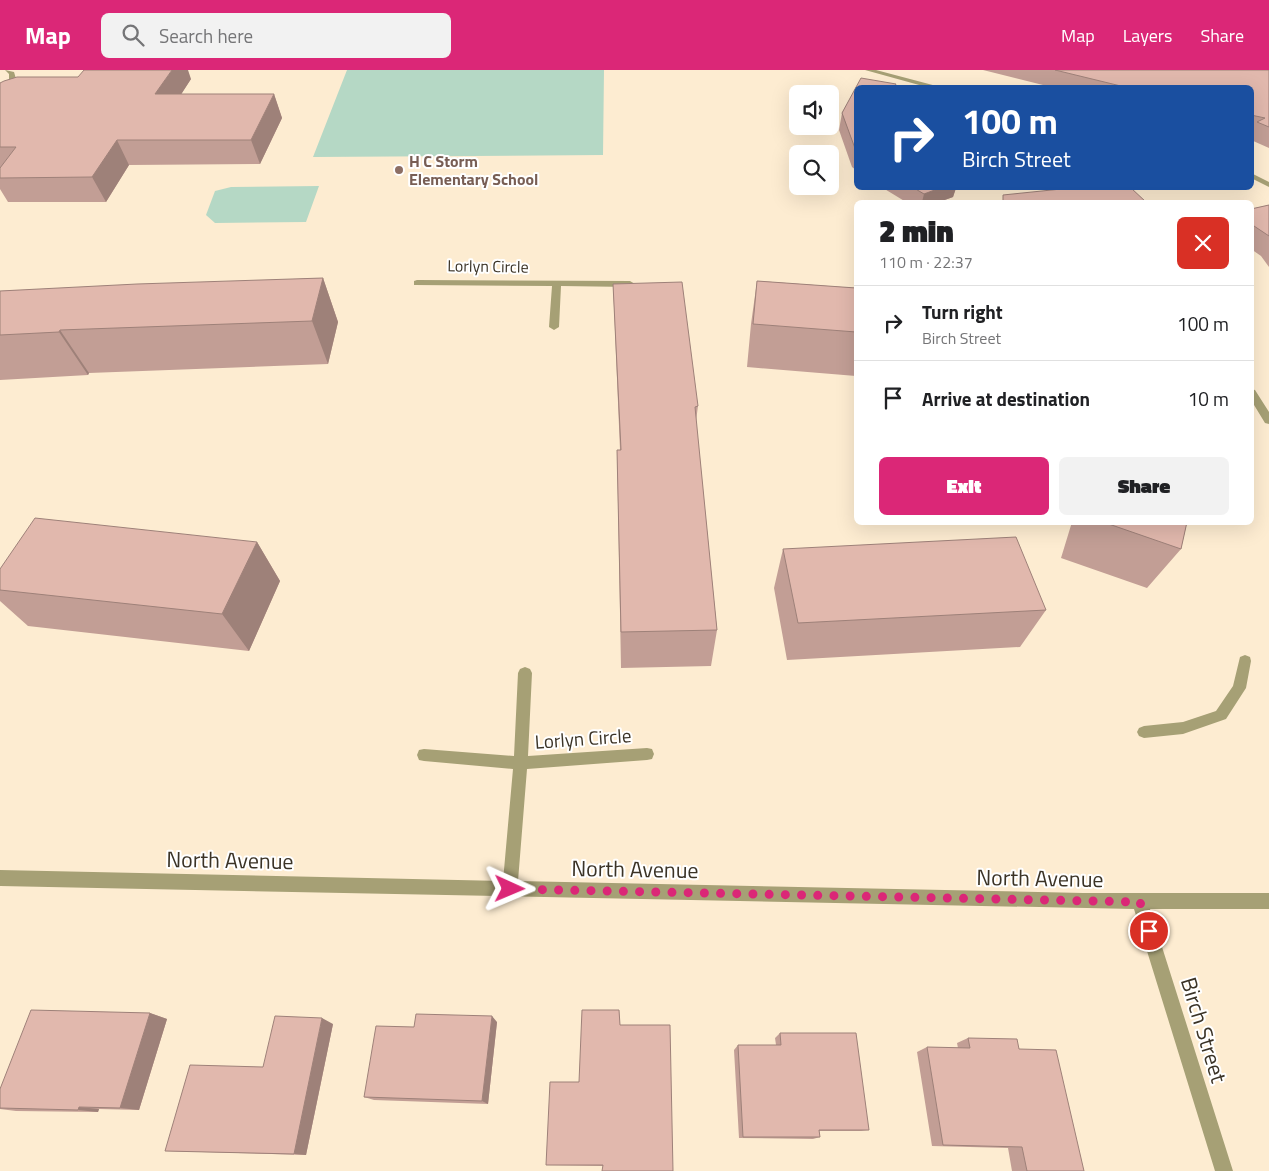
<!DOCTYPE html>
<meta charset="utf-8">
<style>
body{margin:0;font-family:"Titillium Web",sans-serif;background:#f2f2f2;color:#202124;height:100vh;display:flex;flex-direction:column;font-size:19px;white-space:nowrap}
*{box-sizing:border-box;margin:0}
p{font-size:16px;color:#757577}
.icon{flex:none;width:28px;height:28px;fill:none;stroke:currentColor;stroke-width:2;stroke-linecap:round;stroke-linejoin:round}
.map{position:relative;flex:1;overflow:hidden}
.drawer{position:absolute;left:854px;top:130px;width:400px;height:325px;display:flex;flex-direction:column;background:#fff;border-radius:8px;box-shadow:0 5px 20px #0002}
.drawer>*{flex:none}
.banner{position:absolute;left:854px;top:15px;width:400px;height:105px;border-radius:8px;box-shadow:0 5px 20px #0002;background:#1a4fa0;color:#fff;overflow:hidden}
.controls{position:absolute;left:789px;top:15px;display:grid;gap:10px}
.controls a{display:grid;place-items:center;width:50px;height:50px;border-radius:8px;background:#fff;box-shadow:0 5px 20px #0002;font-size:25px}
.pin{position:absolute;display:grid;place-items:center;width:42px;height:42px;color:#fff;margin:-21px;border:2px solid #fff;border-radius:50%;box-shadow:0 1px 5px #0007}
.me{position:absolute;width:55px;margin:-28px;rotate:91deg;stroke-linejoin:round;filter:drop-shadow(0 0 4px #0008)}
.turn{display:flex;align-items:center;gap:18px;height:105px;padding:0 25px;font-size:22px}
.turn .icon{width:65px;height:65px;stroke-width:2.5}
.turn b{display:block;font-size:35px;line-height:42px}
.round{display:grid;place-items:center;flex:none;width:52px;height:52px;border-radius:8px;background:#f2f2f2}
.head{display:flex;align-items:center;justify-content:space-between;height:85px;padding:0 25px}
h1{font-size:30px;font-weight:800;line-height:38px}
.cta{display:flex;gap:10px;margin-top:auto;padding:10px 25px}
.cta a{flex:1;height:58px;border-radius:8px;background:#db2777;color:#fff;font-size:20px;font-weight:800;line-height:58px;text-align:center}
.cta a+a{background:#f2f2f2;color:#202124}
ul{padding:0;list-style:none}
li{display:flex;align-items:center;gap:15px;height:75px;padding:0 25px;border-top:1px solid #e0e0e0}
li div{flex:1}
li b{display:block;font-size:19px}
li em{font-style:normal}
header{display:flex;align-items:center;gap:30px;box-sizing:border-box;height:70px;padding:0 25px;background:#db2777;color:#fff}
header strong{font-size:24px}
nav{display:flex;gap:28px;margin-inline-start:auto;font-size:18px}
.search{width:350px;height:45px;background:#f2f2f2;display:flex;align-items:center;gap:12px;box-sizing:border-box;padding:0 18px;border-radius:8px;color:#757577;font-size:19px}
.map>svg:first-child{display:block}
.green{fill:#b5d8c5}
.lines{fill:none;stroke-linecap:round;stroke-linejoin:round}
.minor{fill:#a6a075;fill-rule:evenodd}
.wall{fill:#c29e95}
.shaded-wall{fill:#9e8179}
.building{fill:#e1b8ad;stroke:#9e8179}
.route{stroke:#db2777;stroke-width:9;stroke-dasharray:0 16.2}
.education-dot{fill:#8d6e63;stroke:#fff;stroke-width:2}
.labels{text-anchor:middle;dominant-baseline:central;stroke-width:4;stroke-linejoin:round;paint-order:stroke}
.far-education-label{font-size:16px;font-weight:bold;fill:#785e54;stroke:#fff;text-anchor:start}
.far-street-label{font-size:16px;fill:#3b3326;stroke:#fff}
.street-label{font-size:19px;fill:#3b3326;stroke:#fff}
.near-street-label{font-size:22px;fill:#3b3326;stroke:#fff}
</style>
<header>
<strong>Map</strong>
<div class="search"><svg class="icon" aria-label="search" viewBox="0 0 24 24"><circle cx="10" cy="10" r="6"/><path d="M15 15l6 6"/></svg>Search here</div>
<nav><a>Map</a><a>Layers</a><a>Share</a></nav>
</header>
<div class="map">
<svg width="1269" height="1101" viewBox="0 0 1269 1101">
<rect width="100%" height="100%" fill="#fdecd1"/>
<path class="green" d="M347 0H604L603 85 313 87Z
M319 116 306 152 215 153 206 145 215 121 231 117Z"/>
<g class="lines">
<path class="minor" d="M5 0 14 2 17 12 10 23 0 27V22L9 12V4Z
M865 0H876L944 18H930Z
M1251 103 1269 112V117L1251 108Z
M417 210 630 211 635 214 630 217 561 216 559 257 554 260 549 257 552 216 414 215V211Z
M1251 319 1255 320 1269 342V354L1265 353 1251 330Z
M1245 585 1250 587 1251 591 1246 618 1226 649 1183 664 1144 668 1139 666 1137 662 1139 658 1144 656 1183 652 1216 641 1233 616 1240 587Z
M525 597 530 599 532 603 528 686 647 678 652 679 654 684 652 689 647 690 527 699 518 811 1083 823H1269V839H1150L1233 1101H1215L1134 839 0 816V800L503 811 513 699 424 691 419 690 417 685 419 680 424 679 514 686 518 603 520 599Z"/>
</g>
<path class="wall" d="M983 0H1269V78L1251 70V18H1055Z
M191 9 181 24H274L282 48 260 94 129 95 106 132H8L0 119V13Z
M856 18V100L852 97 839 60 842 43Z
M883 118H956L953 127 939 132H906Z
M1269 135V197L1261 186 1251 179V139Z
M323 208 338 252 328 294 89 303 88 305 0 310V221Z
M757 211 856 218V306L747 297 751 254Z
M613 214 698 336 696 351 717 560 711 596 621 598 617 380H620Z
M1072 452H1187L1181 479 1147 518 1061 488Z
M257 472 280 511 249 581 28 556 0 531V499Z
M783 479 1046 540 1020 577 787 590 774 518Z
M619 940 620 955 603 1096 546 1095Z
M150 943 167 949 139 1040 99 1039 98 1042 16 1041 0 1039V1019Z
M497 952 488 1034 374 1030 364 1027 414 957Z
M333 954 306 1085 165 1081Z
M780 963 869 1060 861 1061H819L820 1067 813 1069 739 1068 734 980 738 975H776L775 968Z
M968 968 1019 979 1084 1101H1012L1008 1078 932 1076 917 982 927 977 958 978 957 973Z"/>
<path class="shaded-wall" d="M172 0H188L191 9 166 48 155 24Z
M274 24 282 48 260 94 251 70Z
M117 70 129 95 106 132 92 107Z
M940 118H956L953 127 939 132H922L924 124Z
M323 208 338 252 328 294 312 251Z
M60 260 89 303 88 305 59 262Z
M257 472 280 511 249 581 222 544Z
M150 943 167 949 139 1040 120 1038Z
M492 946 497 952 488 1034 482 1031Z
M322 948 333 954 306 1085 294 1084Z
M79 1037 99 1039 98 1042 78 1040Z"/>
<path class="building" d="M84 0H172L155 24H274L251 70H117L92 107 0 108V98L16 77H0V13L4 11 17 7H78Z
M1055 0H1269V57L1257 52 1265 48 1251 45V18H1129Z
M861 8 896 14 894 18H856V81L842 43Z
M914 118H940L924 124Z
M1071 118H1131L1146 132H1003V125Z
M1269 135V166L1251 154V139Z
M323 208 312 251 60 260 59 262 0 265V221L137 214Z
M757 211 856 218V262L753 254Z
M682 212 698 336 695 337 717 560 621 562 617 380H621L613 214Z
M35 448 257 472 222 544 0 520V499Z
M1103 452H1187L1181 479Z
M1016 467 1046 540 798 553 783 479Z
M31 940 150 943 120 1038 79 1037 78 1040 0 1038V1019Z
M582 940H619L620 955H670L673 1101H602L603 1095H546L550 1012H579Z
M416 944 492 946 482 1031 364 1027 376 956 414 957Z
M275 946 322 948 294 1084 165 1081 190 995 263 997Z
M780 963H856L869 1060H819L820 1067H743L738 975H781Z
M968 968 1017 969 1019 979 1056 980 1084 1101H1027L1022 1077 943 1075 927 977 970 978Z"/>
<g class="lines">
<path class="route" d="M510 819 1140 832 1149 861"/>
</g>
<circle class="education-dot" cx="399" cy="100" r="5"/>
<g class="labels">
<g class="far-education-label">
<text x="409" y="91">H C Storm<tspan x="409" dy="18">Elementary School</tspan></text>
</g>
<g class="far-street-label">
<text transform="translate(488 196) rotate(1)">Lorlyn Circle</text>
</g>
<g class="street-label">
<text transform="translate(583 668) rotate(-4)">Lorlyn Circle</text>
</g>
<g class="near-street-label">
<text transform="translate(230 790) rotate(1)">North Avenue</text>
<text transform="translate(635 799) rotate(1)">North Avenue</text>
<text transform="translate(1040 808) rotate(1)">North Avenue</text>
<text transform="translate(1204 960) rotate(73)">Birch Street</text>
</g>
</g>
</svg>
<div class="controls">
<a><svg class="icon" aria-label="sound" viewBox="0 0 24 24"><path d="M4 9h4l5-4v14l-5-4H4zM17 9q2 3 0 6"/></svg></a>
<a><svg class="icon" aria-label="search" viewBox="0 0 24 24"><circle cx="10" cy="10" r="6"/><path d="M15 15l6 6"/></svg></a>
</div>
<div class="pin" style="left:1149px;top:861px;background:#d93025"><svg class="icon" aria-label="arrive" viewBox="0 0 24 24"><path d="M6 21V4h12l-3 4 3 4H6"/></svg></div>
<svg class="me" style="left:510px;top:819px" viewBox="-20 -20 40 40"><path d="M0-17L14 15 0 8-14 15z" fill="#db2777" stroke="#fff" stroke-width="4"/></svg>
<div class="banner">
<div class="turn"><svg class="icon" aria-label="right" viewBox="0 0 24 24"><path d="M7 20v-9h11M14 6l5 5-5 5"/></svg><div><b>100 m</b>Birch Street</div></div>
</div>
<section class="drawer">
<div class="head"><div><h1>2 min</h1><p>110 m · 22:37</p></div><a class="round" style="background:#d93025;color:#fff"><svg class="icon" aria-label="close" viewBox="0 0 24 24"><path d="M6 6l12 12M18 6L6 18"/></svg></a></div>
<ul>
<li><svg class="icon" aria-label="right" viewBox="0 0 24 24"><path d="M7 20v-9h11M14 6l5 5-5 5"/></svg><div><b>Turn right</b><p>Birch Street</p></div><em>100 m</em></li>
<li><svg class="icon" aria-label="arrive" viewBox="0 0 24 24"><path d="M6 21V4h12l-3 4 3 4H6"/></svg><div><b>Arrive at destination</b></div><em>10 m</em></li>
</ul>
<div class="cta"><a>Exit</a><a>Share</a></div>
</section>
</div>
